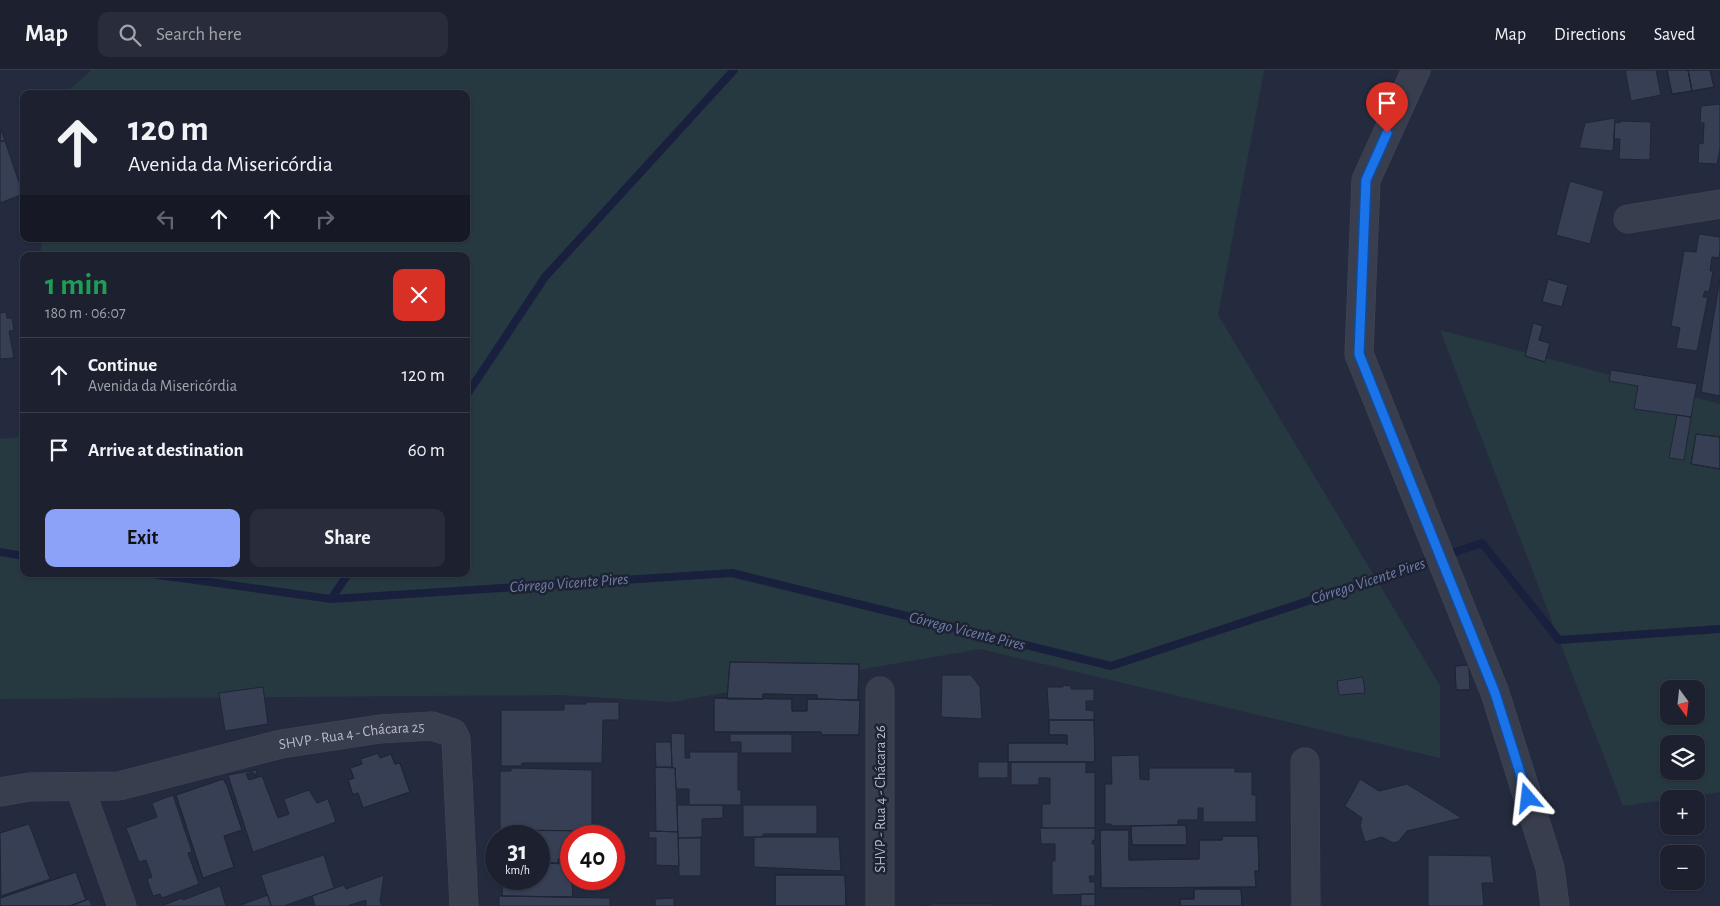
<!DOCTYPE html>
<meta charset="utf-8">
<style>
body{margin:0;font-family:"Alegreya Sans",sans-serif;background:#292d3b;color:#f1f3f6;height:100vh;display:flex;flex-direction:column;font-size:19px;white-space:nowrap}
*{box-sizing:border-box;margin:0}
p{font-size:16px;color:#a0a3aa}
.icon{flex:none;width:28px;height:28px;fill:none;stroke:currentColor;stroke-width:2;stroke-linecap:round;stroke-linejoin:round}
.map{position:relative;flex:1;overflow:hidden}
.panel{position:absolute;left:20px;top:182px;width:450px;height:325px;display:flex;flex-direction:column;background:#1c202f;border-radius:10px;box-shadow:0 1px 4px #0004,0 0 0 1px #3a3e4b}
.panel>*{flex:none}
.top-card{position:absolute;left:20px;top:20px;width:450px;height:152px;border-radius:10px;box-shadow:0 1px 4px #0004,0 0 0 1px #3a3e4b;background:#1c202f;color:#f1f3f6;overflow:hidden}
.needle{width:32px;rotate:165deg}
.fabs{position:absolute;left:1660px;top:610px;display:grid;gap:10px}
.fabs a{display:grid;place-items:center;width:45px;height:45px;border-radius:10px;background:#1c202f;box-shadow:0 1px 4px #0004,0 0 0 1px #3a3e4b;font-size:25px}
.speed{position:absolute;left:485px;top:755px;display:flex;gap:10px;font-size:25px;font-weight:700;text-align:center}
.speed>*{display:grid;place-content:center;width:65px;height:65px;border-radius:50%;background:#1c202f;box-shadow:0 1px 4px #0004,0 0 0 1px #3a3e4b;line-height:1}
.speed small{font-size:12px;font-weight:400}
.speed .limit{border:8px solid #d22;background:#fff;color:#111}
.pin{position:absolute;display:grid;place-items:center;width:42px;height:42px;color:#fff;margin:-51px -21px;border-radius:50% 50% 50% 0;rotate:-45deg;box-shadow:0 0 5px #0007}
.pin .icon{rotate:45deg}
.me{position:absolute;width:55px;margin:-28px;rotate:343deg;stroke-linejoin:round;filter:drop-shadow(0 0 4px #0008)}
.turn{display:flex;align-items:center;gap:18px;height:105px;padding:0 25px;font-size:22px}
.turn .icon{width:65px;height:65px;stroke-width:2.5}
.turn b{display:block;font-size:35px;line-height:42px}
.lanes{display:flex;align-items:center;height:48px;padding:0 25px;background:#0003;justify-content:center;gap:25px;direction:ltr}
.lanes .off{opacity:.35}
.round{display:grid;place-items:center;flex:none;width:52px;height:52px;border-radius:10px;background:#292d3b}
.head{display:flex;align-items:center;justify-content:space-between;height:85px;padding:0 25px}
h1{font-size:30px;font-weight:600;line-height:38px;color:#1e9e55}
.action{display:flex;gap:10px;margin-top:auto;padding:10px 25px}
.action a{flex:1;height:58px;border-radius:10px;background:#8ca2f8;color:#111;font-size:20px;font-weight:600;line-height:58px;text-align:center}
.action a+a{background:#292d3b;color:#f1f3f6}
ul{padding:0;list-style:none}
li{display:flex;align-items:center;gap:15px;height:75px;padding:0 25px;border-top:1px solid #3a3e4b}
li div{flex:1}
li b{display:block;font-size:19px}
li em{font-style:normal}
header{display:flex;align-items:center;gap:30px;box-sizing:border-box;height:70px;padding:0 25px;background:#1c202f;border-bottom:1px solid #3a3e4b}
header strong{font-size:24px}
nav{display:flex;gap:28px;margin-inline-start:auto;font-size:18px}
.search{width:350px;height:45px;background:#292d3b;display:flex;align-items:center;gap:12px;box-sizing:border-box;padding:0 18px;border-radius:10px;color:#a0a3aa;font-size:19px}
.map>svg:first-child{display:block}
.green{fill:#273940;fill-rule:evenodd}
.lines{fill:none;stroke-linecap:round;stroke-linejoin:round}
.stream{stroke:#18203e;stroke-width:8}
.building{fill:#373f55;stroke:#202536}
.minor-casing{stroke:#424758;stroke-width:29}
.tertiary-casing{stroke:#424758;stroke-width:29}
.minor{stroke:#393e4f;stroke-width:28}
.tertiary{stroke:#393e4f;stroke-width:28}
.route-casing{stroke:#114b97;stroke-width:12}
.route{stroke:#1a73e8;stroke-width:9}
.labels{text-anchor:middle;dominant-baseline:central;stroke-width:5;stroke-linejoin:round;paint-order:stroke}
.street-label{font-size:15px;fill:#b5baca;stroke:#1e2334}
.water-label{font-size:16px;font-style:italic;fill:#6e7da9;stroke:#1e2334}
</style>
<header>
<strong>Map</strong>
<div class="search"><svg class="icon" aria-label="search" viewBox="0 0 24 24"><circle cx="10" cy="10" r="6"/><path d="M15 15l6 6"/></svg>Search here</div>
<nav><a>Map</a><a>Directions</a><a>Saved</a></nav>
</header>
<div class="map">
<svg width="1720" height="836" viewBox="0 0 1720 836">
<rect width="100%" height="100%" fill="#252b3f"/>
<path class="green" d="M92 0H1264L1218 245 1440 616V688L980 579 671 632 561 625 0 629V369L18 367 24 319V504H466V186H40L42 169H466V24H64Z
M1440 260 1720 334V722L1623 736ZM1669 619H1696V646H1669ZM1669 674H1696V701H1669Z"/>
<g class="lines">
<path class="stream" d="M466 326 545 207 734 0
M0 482 24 486
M1446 485 1482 473 1559 570 1720 559
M152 504 331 529 732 503 1111 596 1435 489
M331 529 348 504"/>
</g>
<path class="building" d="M1625 0H1656L1661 25 1631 31Z
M1667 0H1688L1692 21 1672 24Z
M1667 0H1688L1692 21 1672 24Z
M1688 0H1710L1714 17 1692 21Z
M1688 0H1710L1714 17 1692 21Z
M1720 34V79L1717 94 1698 93 1699 73 1703 74 1704 53H1700L1701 36Z
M1615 48 1613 81 1579 78 1585 53Z
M1620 51 1651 52 1650 90 1619 89 1620 69H1614L1615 52 1620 53Z
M1 59 5 71H0Z
M0 71H5L23 124 0 133Z
M1570 111 1604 121 1590 174 1556 165Z
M1699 164 1720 167V181L1719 188 1712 187 1710 201H1713L1709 222 1705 221 1703 227H1708L1697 281 1676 278 1680 258 1671 256 1684 181 1696 182Z
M1548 209 1568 215 1562 237 1542 232Z
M1548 209 1568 215 1562 237 1542 232Z
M1720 209V326L1701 322Z
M6 242 7 248H12L14 260 9 261 14 288 0 289V243Z
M1533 253 1543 256 1539 270 1550 273 1545 292 1525 286Z
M1533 253 1543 256 1539 270 1550 273 1545 292 1525 286Z
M1611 300 1697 314 1691 347 1634 339 1638 316 1609 311Z
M1677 345 1691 347 1684 390 1669 388Z
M1696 364 1720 367V399L1691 394Z
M1696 364 1720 367V399L1691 394Z
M730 592 859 594 858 630 817 629V625L763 624V629H727Z
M730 592 859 594 858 630 817 629V625L763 624V629H727Z
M1469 595 1470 620H1456L1455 596Z
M1469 595 1470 620H1456L1455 596Z
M942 605H971L980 617 982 649 941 647Z
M1363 607 1365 623 1339 625 1337 611Z
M1063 615 1071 616V619H1094V631H1086V640L1094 641V650H1049L1047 617H1063Z
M263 617 268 654 225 661 219 623Z
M714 628 792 629V641H807V629L860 630 859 665H822L821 662H714Z
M714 628 792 629V641H807V629L860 630 859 665H822L821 662H714Z
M586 632H619V650H603L602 693H522V696H501V640H564V634H586Z
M1049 650H1094L1095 692H1008V673H1065L1067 675V665H1049Z
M1049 650H1094L1095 692H1008V673H1065L1067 675V665H1049Z
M671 663 685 664V688H690L689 682H738V720H741V735H689V719H676L675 698 672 697Z
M730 664H792V683H741V672H730Z
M655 672H671L672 697H656Z
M378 683 380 688 391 684 395 694 400 693 410 722 363 738 358 723 353 725 348 710 354 708 350 698 362 694 360 689Z
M378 683 380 688 391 684 395 694 400 693 410 722 363 738 358 723 353 725 348 710 354 708 350 698 362 694 360 689Z
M1139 685 1140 709 1149 710V698H1235V702H1252V725H1256V752H1203V738H1198V750H1178V755L1111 756V754H1105V714H1112L1111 686Z
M978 692H1008V708H978Z
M1011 692H1086V703L1095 702V758H1042V734H1050V708H1039V715H1011Z
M655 697 675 698 678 762 656 761Z
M511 698 592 700V761L500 760V701H511Z
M257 700 255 707 253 702 246 704 249 710 262 706 278 748 289 744 284 729 309 720 317 733 328 729 336 752 253 782 228 705Z
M223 709 227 715 242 760 224 766 234 797 203 808 176 725Z
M223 709 227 715 242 760 224 766 234 797 203 808 176 725Z
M1360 709 1379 721 1407 714 1462 748 1407 761 1398 772 1393 773 1382 767 1365 772 1360 755 1362 748 1345 736Z
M173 725 192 782 188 783 199 814 162 828 160 824 153 826 147 809 152 807 146 790 139 792 126 758 157 747 152 733Z
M677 735H723V748L702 749V768H678Z
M743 735H817V764H763V767H743Z
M29 754 50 809 1 826 0 763Z
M1186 755 1187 775H1132L1131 756Z
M1186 755 1187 775H1132L1131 756Z
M1040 758H1095V770H1093L1092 774H1095V806H1089L1090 812H1095V824L1052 825V791H1055V774H1041Z
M498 760 613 761V766H571V789H558V793L539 792V766H498Z
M1100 760H1129V790L1199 789V770H1222V766H1258L1259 801H1255L1256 817 1101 818Z
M1100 760H1129V790L1199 789V770H1222V766H1258L1259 801H1255L1256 817 1101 818Z
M649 761 678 762 679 796 656 795V768H649Z
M701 767V806H679L678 768Z
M754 767H839L841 801 754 797Z
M324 785 334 818 284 836H271L261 805Z
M1428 785 1491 786 1494 813H1482L1484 836H1428Z
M539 793 571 794 573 827 502 826V809H539Z
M539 793 571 794 573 827 502 826V809H539Z
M76 802 86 830 70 836H0V828Z
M76 802 86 830 70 836H0V828Z
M384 805 380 831 382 836H366V830L347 836H315L312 826 344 815 346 819Z
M775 805H845L846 836H775Z
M775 805H845L846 836H775Z
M220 816 226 836H161L182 828 183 830Z
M1194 819H1241L1242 836H1180V829H1194Z
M1194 819H1241L1242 836H1180V829H1194Z
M1081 824H1095V836H1081Z
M268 825 271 836H238Z
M499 826 610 828V836H499Z
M674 828V836H655V829Z
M89 829 92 836H70L86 830Z
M932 834H992V836H925Z"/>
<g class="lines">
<defs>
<g id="minor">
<path d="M1628 149 1720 134"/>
<path d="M880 621V836"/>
<path d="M1305 692 1306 836"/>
<path d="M80 718 122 836"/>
<path id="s1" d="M0 722 30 717 119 716 281 674 380 659 432 656 453 663 456 669 464 836"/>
</g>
<path id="tertiary" d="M1416 0 1366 110 1359 284 1495 623 1550 798 1555 836"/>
</defs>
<use href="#minor" class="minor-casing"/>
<use href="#tertiary" class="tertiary-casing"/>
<use href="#minor" class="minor"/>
<use href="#tertiary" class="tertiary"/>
</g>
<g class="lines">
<defs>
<path id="route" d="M1387 63 1366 110 1359 284 1495 623 1528 728"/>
</defs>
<use href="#route" class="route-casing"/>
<use href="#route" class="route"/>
</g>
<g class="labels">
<g class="street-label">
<text stroke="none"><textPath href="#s1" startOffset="358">SHVP - Rua 4 - Chácara 25</textPath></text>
<text transform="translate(880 729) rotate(-90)">SHVP - Rua 4 - Chácara 26</text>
</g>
<g class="water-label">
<text transform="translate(1368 511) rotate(-18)">Córrego Vicente Pires</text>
<text transform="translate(569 513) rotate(-4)">Córrego Vicente Pires</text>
<text transform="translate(967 561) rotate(14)">Córrego Vicente Pires</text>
</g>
</g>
</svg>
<div class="fabs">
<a><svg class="needle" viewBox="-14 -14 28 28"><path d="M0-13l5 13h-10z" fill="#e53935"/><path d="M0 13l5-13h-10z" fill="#a0a3aa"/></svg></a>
<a><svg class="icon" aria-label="layers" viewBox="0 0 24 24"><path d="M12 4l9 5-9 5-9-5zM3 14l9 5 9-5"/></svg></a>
<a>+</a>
<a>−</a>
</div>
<div class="speed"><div>31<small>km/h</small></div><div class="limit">40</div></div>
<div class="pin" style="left:1387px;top:63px;background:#d93025"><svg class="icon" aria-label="arrive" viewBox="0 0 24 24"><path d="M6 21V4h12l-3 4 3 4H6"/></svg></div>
<svg class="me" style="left:1528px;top:728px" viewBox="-20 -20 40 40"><path d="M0-17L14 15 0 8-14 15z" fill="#1a73e8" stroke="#fff" stroke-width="4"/></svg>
<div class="top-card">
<div class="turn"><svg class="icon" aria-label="ahead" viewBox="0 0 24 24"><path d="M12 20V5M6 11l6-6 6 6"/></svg><div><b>120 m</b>Avenida da Misericórdia</div></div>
<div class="lanes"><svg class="icon off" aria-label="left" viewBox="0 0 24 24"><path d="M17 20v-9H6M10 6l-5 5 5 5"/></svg><svg class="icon" aria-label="ahead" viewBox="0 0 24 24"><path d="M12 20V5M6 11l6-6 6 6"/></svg><svg class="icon" aria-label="ahead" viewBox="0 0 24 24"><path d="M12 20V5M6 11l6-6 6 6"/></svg><svg class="icon off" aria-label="right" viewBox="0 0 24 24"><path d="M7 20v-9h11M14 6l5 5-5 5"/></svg></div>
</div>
<section class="panel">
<div class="head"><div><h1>1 min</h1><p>180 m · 06:07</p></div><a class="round" style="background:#d93025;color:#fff"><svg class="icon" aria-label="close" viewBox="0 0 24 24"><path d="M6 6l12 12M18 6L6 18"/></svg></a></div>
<ul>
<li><svg class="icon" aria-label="ahead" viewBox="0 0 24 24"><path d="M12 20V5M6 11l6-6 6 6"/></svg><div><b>Continue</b><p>Avenida da Misericórdia</p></div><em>120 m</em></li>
<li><svg class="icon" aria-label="arrive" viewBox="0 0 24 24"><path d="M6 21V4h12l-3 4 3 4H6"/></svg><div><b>Arrive at destination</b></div><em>60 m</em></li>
</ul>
<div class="action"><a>Exit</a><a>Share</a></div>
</section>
</div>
